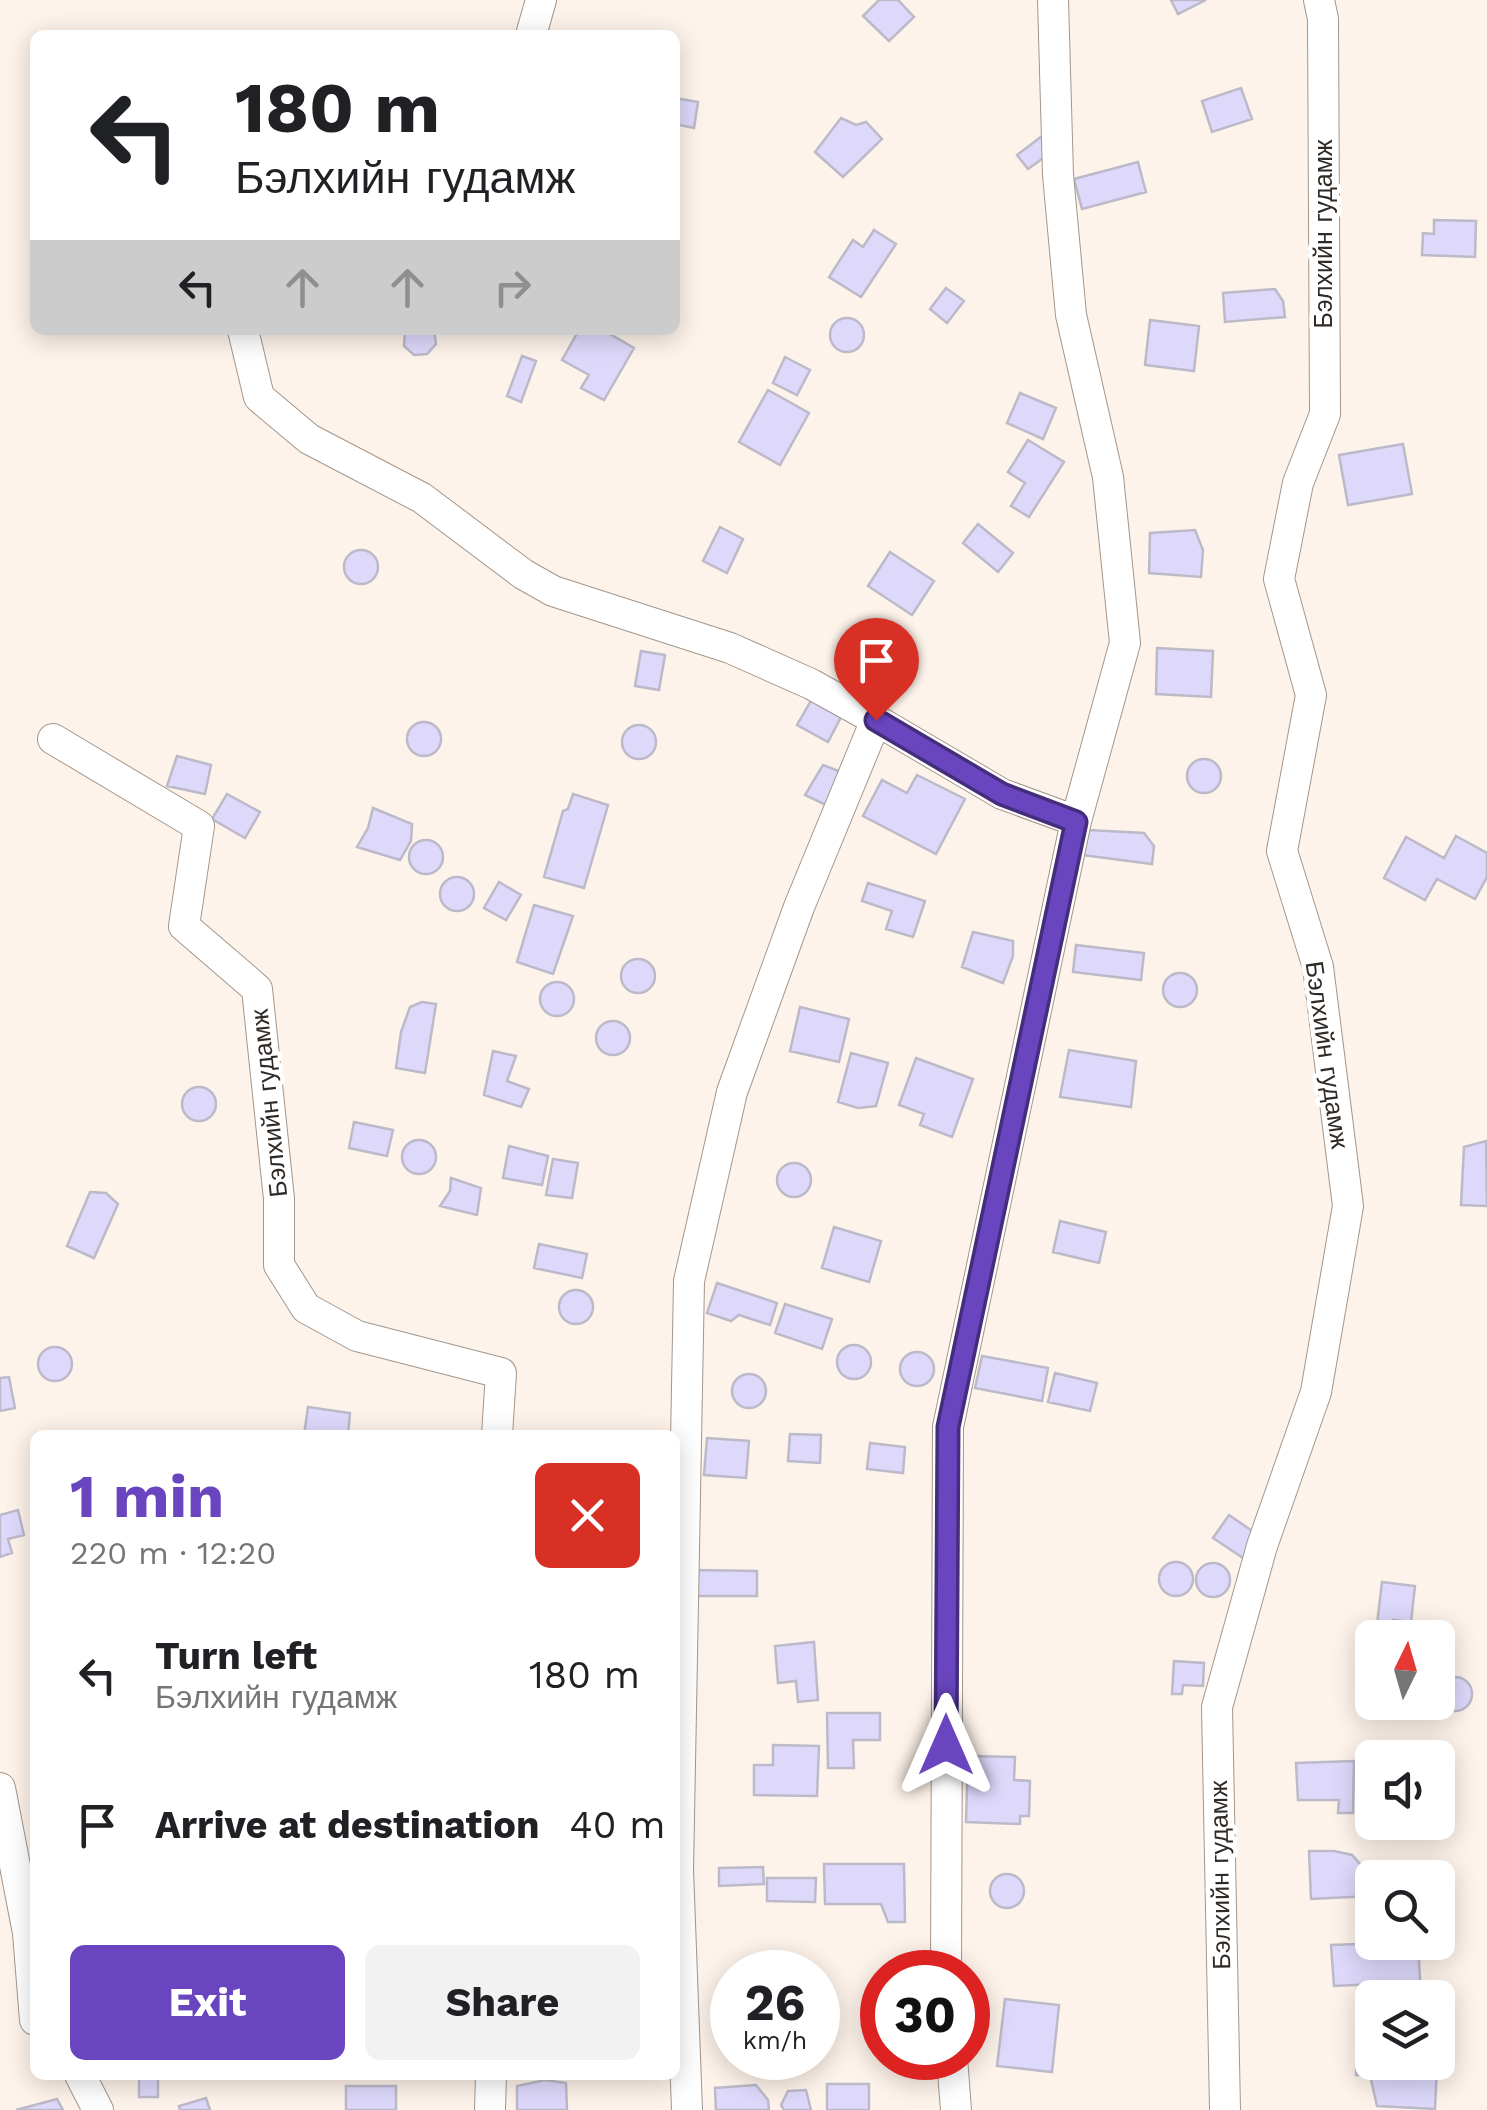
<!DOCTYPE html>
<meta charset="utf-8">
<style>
body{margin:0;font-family:"Work Sans",sans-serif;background:#f2f2f2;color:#202124;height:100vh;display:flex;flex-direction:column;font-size:38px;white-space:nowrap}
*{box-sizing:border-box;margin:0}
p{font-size:32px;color:#757577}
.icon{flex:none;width:55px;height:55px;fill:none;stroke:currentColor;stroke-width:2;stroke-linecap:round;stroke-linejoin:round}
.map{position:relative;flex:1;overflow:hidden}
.side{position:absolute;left:30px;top:1430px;width:650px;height:650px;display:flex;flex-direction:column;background:#fff;border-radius:15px;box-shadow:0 5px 25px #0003}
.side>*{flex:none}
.guide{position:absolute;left:30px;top:30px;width:650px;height:305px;border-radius:15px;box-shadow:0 5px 25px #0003;background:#fff;color:#202124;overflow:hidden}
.needle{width:65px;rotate:5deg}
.controls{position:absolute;left:1355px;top:1620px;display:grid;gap:20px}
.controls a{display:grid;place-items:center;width:100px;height:100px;border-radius:15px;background:#fff;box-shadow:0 5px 25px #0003;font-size:50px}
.speed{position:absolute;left:710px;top:1950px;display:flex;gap:20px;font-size:50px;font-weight:700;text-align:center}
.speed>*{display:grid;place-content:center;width:130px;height:130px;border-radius:50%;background:#fff;box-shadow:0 5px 25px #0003;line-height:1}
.speed small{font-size:25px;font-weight:400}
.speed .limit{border:15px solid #d22;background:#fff;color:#111}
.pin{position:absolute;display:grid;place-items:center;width:85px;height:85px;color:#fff;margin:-102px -42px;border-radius:50% 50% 50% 0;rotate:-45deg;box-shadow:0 0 10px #0007}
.pin .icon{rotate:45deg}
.me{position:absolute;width:110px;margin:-55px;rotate:0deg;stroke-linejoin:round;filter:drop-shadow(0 0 8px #0008)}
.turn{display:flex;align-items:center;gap:35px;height:210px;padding:0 40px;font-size:45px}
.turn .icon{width:130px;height:130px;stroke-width:2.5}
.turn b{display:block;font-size:70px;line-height:85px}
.lanes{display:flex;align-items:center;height:95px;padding:0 40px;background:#0003;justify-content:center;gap:50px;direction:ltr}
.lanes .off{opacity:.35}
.round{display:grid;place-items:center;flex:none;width:105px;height:105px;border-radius:15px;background:#f2f2f2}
.headline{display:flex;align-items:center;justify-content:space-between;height:170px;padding:0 40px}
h1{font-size:60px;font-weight:700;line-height:75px;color:#6946bf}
.primary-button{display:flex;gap:20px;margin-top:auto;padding:20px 40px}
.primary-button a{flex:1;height:115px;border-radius:15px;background:#6946bf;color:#fff;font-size:40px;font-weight:700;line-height:115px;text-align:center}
.primary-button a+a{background:#f2f2f2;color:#202124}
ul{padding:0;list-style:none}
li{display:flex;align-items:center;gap:30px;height:150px;padding:0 40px}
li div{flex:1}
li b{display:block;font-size:38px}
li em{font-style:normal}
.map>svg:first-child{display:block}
.building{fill:#ded9fb;stroke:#bcbac9;stroke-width:2.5}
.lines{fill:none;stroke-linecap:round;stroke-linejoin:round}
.minor-casing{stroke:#a3968c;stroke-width:32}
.minor{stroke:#fff;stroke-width:30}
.route-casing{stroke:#442e7c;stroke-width:25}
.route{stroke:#6946bf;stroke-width:18}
.labels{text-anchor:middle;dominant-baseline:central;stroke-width:9;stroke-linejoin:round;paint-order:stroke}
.street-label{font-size:25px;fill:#2f2a26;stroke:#fff}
</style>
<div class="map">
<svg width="1487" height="2110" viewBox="0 0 1487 2110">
<rect width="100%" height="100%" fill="#fef3ea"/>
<path class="building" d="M879 0H898L914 17 889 41 863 16Z
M1171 0H1206L1178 14Z
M1241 88 1252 119 1212 132 1202 101Z
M675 98 698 102 694 128 675 124Z
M841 118 856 125 866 122 882 139 843 177 815 152Z
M1042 136 1053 151 1028 169 1017 155Z
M1138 162 1146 192 1082 209 1074 179Z
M1434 220 1476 221 1475 257 1422 255 1423 233 1434 234Z
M874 230 896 244 861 297 829 277 853 240 863 247Z
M946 288 964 301 947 323 930 309Z
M1275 289 1283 301 1285 317 1225 322 1223 293Z
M830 335a17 17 0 1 1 34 0a17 17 0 1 1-34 0Z
M1150 320 1199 326 1194 371 1145 365Z
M405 330H434L436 344 427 354 414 355 404 346Z
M579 330H603L634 348 604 400 581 388 589 375 562 360Z
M522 356 536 361 521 402 507 396Z
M785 357 810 370 797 395 773 383Z
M768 390 809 413 780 465 739 442Z
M1020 393 1056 408 1043 439 1007 423Z
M1028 440 1064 462 1029 517 1011 506 1025 483 1008 472Z
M1403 444 1412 494 1348 505 1339 455Z
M978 524 1013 553 998 572 963 543Z
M720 527 743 539 727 573 703 561Z
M1195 530 1203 550 1201 577 1149 573 1150 533Z
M344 567a17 17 0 1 1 34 0a17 17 0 1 1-34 0Z
M890 552 934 581 912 615 868 586Z
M1157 648 1213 651 1211 697 1156 694Z
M641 651 665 655 659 690 635 686Z
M812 699 842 715 828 742 797 725Z
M407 739a17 17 0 1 1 34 0a17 17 0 1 1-34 0Z
M622 742a17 17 0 1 1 34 0a17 17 0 1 1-34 0Z
M177 756 211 765 205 794 167 786Z
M1187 776a17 17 0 1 1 34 0a17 17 0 1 1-34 0Z
M823 765 841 772 826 805 805 795Z
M917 775 965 799 936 854 863 816 882 780 907 793Z
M227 794 260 812 245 838 212 819Z
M573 794 608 805 584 888 544 877 563 811 568 809Z
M373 808 412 824 411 841 400 860 357 847 368 828Z
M1088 830 1144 833 1154 846 1152 864 1082 855Z
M1456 836 1487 853V877L1475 899 1437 879 1425 900 1384 878 1406 837 1444 858Z
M409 857a17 17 0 1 1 34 0a17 17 0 1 1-34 0Z
M440 894a17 17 0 1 1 34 0a17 17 0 1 1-34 0Z
M499 882 521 895 506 920 484 908Z
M868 883 925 901 913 937 886 929 892 911 862 901Z
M534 905 573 916 553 974 517 962Z
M973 932 1013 941V956L1003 983 962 967Z
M1076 945 1144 953 1141 980 1073 972Z
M621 976a17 17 0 1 1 34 0a17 17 0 1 1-34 0Z
M1163 990a17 17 0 1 1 34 0a17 17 0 1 1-34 0Z
M540 999a17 17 0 1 1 34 0a17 17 0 1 1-34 0Z
M422 1002 436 1004 425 1073 396 1068 401 1032 410 1007Z
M800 1007 849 1019 839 1062 790 1051Z
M596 1038a17 17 0 1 1 34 0a17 17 0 1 1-34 0Z
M1069 1050 1136 1061 1131 1107 1060 1097Z
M493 1051 516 1056 507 1081 529 1089 521 1107 484 1095Z
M851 1053 888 1063 876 1106 858 1108 838 1102Z
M916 1058 973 1079 952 1137 920 1125 924 1114 899 1105Z
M182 1104a17 17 0 1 1 34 0a17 17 0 1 1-34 0Z
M354 1122 393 1130 387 1156 349 1148Z
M402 1157a17 17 0 1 1 34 0a17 17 0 1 1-34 0Z
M1486 1141 1487 1206 1461 1205 1464 1147Z
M509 1146 548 1156 542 1185 503 1178Z
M553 1159 578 1163 572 1198 546 1195Z
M777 1180a17 17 0 1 1 34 0a17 17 0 1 1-34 0Z
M451 1178 481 1188 477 1215 440 1206 450 1191Z
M90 1192 106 1193 118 1204 94 1258 67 1246Z
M1060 1221 1106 1232 1099 1263 1053 1252Z
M834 1227 881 1241 869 1282 822 1268Z
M539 1244 587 1254 582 1278 534 1268Z
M717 1283 777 1303 770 1325 739 1315 731 1321 707 1313Z
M559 1307a17 17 0 1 1 34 0a17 17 0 1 1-34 0Z
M785 1304 832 1319 822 1349 775 1333Z
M837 1362a17 17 0 1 1 34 0a17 17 0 1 1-34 0Z
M38 1364a17 17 0 1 1 34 0a17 17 0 1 1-34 0Z
M900 1369a17 17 0 1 1 34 0a17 17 0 1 1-34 0Z
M982 1356 1048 1368 1042 1401 975 1388Z
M1055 1373 1097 1383 1090 1411 1048 1402Z
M732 1391a17 17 0 1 1 34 0a17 17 0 1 1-34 0Z
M9 1377 15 1408 0 1411V1378Z
M308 1407 350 1413 348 1435H304Z
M790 1434 821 1435 820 1463 788 1461Z
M707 1438 749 1441 746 1478 704 1475Z
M870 1443 905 1447 903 1473 867 1469Z
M18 1510 24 1535 8 1539 12 1553 0 1557V1515Z
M1229 1515 1258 1535 1243 1558 1213 1538Z
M1159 1579a17 17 0 1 1 34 0a17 17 0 1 1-34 0Z
M1196 1580a17 17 0 1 1 34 0a17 17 0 1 1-34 0Z
M696 1570 757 1571V1596H696Z
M1382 1582 1415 1586 1411 1622 1393 1620 1391 1635 1376 1633Z
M814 1642 818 1700 798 1702 796 1681 778 1683 775 1646Z
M1174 1661 1204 1663 1203 1686 1183 1685 1182 1694H1172Z
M1438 1694a17 17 0 1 1 34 0a17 17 0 1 1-34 0Z
M827 1713H880V1740H853L854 1768H828Z
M773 1745 819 1746 817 1796 754 1795V1765H773Z
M968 1756 1015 1757 1014 1780 1030 1781 1029 1816H1020V1824L966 1822Z
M1354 1761 1353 1813H1338L1339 1800H1298L1296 1763Z
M1309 1851H1334L1352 1855 1369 1874 1371 1896 1311 1899Z
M824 1864H904L905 1922H888L881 1904H825Z
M763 1867 764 1884 719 1886V1868Z
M990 1891a17 17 0 1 1 34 0a17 17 0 1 1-34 0Z
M767 1878H816L815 1902 767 1901Z
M1418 1942 1421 1998H1377L1376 1984 1334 1986 1331 1945Z
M1005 1999 1059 2005 1052 2072 997 2066Z
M1357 2043 1372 2044V2062H1434L1437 2067 1435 2109 1377 2106 1370 2075H1356Z
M139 2075H158V2097H139Z
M545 2080 566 2083 567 2110H517V2086Z
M827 2084H869V2110H827Z
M756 2085 768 2100 769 2110H716L715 2088Z
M346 2086H396V2110H346Z
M806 2090 811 2110H784L781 2105 788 2091Z
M206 2098 210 2110H180L179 2106Z
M57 2099 63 2110H16Z"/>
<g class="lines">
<defs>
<path id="minor" d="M1053 0 1058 175 1071 315 1108 477 1125 643 1076 821
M531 35 541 0
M243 330 259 397 309 439 422 498 523 574 553 591 730 648 811 684 876 720
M53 739 199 826 184 926 257 989 279 1199V1265L306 1308 357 1336 501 1373 497 1435
M0 1788 28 1933 35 2020
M952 2058 956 2110
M80 2075 98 2110
M490 2110 491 2075
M687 2110 678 1870 689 1281 732 1092 799 907 876 720 1002 794 1076 821 948 1427 946 1972
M1225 2110 1217 1707 1262 1546 1316 1392 1348 1206 1318 967 1282 851 1311 695 1279 579 1298 483 1325 414 1323 19 1319 0"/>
</defs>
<use href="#minor" class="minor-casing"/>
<use href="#minor" class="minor"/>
</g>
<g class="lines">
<defs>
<path id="route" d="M876 720 1002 794 1076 822 948 1427 946 1745"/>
</defs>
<use href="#route" class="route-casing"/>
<use href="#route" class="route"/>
</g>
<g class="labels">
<g class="street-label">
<text transform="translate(1323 234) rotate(-90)">Бэлхийн гудамж</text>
<text transform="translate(1327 1055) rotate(82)">Бэлхийн гудамж</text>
<text transform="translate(269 1103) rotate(-96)">Бэлхийн гудамж</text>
<text transform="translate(1220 1875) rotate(-91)">Бэлхийн гудамж</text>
</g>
</g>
</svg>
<div class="controls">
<a><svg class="needle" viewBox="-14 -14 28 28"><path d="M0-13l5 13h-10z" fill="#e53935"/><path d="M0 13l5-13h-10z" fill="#757577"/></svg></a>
<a><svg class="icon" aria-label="sound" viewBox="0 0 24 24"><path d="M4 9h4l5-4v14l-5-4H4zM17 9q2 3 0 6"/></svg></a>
<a><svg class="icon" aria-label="search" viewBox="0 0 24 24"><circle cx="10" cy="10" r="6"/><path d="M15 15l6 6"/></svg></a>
<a><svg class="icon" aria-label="layers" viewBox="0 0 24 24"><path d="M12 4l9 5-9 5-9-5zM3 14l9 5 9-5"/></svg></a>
</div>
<div class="speed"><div>26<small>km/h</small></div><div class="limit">30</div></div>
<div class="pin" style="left:876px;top:720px;background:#d93025"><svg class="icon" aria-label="arrive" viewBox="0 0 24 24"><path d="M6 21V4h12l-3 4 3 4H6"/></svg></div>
<svg class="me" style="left:946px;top:1745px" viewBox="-20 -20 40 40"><path d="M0-17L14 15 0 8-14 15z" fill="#6946bf" stroke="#fff" stroke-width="4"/></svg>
<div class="guide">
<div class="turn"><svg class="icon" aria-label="left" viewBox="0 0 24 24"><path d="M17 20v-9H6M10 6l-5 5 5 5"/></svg><div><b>180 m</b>Бэлхийн гудамж</div></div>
<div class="lanes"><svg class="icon" aria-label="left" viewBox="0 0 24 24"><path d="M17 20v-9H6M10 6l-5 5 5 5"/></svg><svg class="icon off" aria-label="ahead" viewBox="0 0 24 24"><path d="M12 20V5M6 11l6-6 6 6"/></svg><svg class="icon off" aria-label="ahead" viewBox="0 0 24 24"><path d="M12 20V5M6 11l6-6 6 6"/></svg><svg class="icon off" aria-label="right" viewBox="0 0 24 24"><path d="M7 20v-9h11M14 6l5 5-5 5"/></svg></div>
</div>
<section class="side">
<div class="headline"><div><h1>1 min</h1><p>220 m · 12:20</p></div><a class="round" style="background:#d93025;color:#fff"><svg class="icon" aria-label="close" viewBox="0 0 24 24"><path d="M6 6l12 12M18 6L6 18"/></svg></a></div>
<ul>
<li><svg class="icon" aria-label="left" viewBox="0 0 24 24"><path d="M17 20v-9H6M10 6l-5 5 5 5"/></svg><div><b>Turn left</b><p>Бэлхийн гудамж</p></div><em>180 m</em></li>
<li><svg class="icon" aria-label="arrive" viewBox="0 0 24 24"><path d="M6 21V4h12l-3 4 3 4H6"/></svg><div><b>Arrive at destination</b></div><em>40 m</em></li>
</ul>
<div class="primary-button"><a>Exit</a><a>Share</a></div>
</section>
</div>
